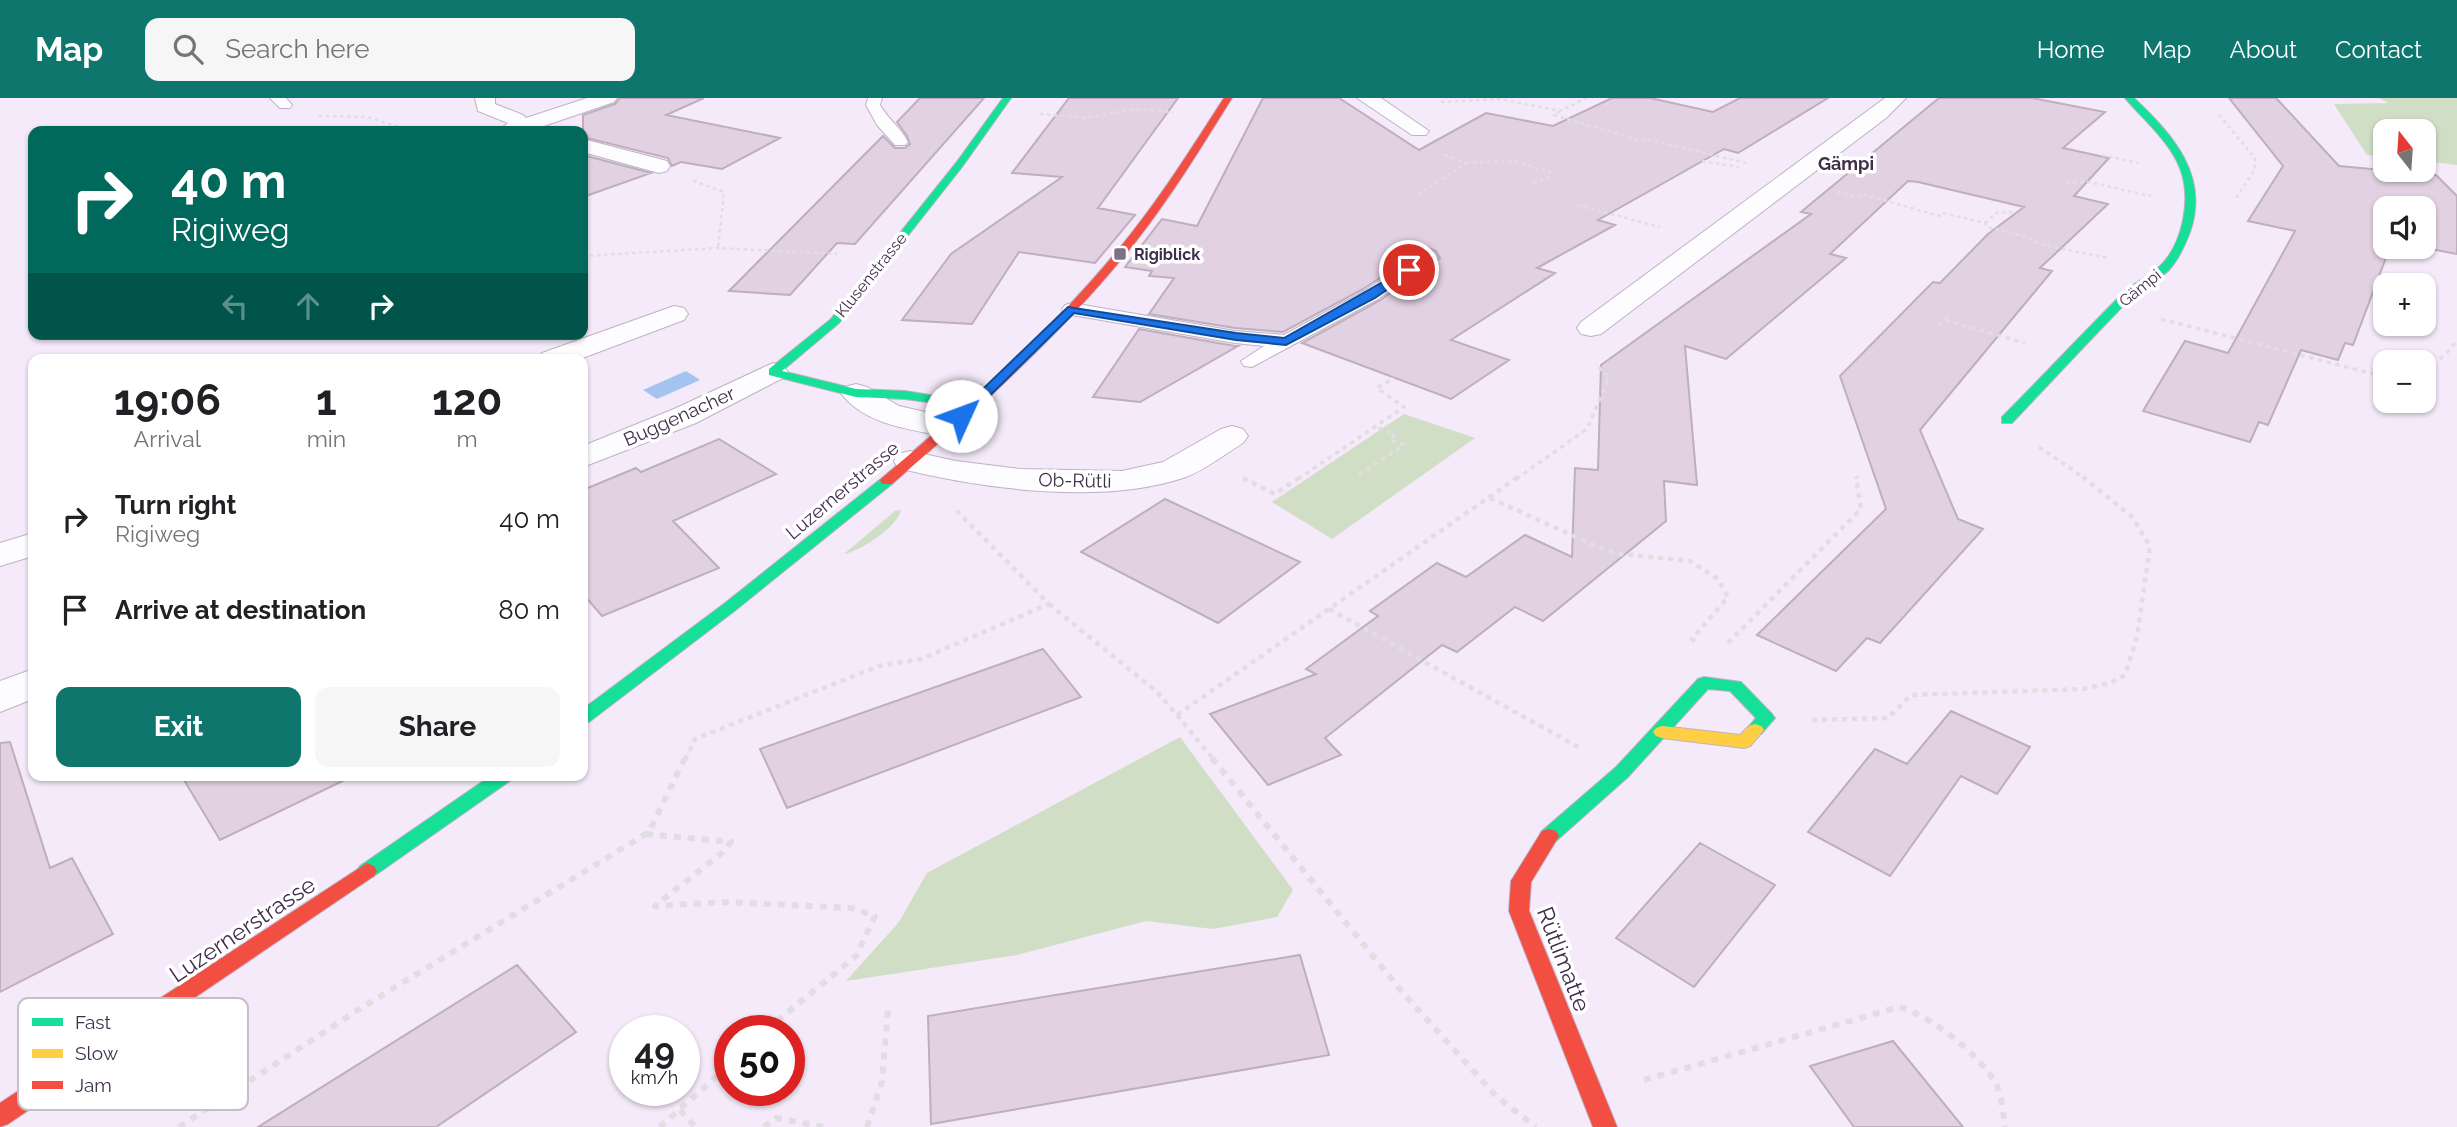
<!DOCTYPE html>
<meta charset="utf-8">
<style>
body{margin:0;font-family:Raleway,sans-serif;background:#f6f6f6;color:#202124;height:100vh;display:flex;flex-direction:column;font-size:26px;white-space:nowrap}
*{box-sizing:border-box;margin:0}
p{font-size:23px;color:#757577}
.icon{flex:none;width:38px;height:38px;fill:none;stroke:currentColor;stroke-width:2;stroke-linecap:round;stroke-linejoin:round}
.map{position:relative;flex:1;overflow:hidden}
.panel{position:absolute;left:28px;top:256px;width:560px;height:427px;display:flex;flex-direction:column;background:#fff;border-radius:14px;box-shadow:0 2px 5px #0004}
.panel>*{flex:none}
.guide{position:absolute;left:28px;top:28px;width:560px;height:214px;border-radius:14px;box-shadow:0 2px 5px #0004;background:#00695c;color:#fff;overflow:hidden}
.needle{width:46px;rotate:343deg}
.buttons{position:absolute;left:2373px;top:21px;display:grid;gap:14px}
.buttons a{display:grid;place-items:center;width:63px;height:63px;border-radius:14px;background:#fff;box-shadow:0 2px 5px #0004;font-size:35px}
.speed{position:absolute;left:609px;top:917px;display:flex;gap:14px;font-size:35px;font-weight:700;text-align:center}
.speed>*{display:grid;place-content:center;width:91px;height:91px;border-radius:50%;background:#fff;box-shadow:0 2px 5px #0004;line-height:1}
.speed small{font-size:18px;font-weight:400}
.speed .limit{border:10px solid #d22;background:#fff;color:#111}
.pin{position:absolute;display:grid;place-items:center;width:60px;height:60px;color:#fff;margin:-30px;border:4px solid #fff;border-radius:50%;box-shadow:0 2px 7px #0007}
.me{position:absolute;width:77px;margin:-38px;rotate:47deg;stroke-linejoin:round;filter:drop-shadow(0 0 5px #0008)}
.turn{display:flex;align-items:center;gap:24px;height:147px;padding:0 28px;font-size:32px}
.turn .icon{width:91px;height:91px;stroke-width:2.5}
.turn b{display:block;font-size:49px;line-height:60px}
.lanes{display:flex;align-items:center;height:66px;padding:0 28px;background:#0003;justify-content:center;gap:35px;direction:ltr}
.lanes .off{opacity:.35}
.eta{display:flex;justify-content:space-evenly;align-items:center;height:119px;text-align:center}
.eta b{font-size:42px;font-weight:700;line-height:49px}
.button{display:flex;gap:14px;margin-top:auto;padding:14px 28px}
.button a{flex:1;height:80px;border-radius:14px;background:#0f766e;color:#fff;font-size:28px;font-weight:700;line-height:80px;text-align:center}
.button a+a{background:#f6f6f6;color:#202124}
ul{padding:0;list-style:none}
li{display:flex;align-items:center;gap:21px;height:91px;padding:0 28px}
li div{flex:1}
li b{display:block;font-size:26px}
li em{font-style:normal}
header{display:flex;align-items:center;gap:42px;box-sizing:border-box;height:98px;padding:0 35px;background:#0f766e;color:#fff}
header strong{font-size:33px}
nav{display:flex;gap:38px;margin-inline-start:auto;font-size:24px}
.search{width:490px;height:63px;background:#f6f6f6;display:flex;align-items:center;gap:18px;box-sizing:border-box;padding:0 24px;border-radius:14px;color:#757577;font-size:26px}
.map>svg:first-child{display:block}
.green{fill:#d1dec6}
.water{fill:#a3c3f0}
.building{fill:#e2d1e2;stroke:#beaebe;stroke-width:2}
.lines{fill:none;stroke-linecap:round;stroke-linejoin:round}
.lane-casing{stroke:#bfb2c5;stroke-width:2}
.street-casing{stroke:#bfb2c5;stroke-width:2}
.fast-casing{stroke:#bfb2c5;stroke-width:2}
.slow-casing{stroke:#bfb2c5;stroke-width:2}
.jam-casing{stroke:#bfb2c5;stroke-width:2}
.path-far3{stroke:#e1dee3;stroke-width:2.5;stroke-dasharray:3.5 3.5;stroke-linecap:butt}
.path-far2{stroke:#e1dee3;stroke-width:3.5;stroke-dasharray:4.5 4.5;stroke-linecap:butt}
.path-far1{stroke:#e1dee3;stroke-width:4.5;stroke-dasharray:5 5;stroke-linecap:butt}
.path{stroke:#e1dee3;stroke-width:6;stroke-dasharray:7 7;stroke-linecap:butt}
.lane{fill:#fdfcfe;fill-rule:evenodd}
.street{fill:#fdfcfe;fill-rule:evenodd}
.fast{fill:#16e098;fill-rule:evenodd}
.slow{fill:#ffcf43;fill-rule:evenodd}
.jam{fill:#f24e42;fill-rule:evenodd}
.route{fill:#1a73e8;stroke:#114b97;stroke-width:2}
.poi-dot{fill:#7e7087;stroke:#fff;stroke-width:2.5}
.labels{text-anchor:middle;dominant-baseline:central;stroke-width:7;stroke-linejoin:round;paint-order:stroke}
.far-poi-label{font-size:16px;font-weight:bold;fill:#3f2e49;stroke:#fff;text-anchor:start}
.far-street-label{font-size:16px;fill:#3f2e49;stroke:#fff}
.far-neighbourhood-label{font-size:18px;font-weight:bold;fill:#3f2e49;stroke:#fff}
.street-label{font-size:19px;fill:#3f2e49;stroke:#fff}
.near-street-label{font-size:23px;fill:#3f2e49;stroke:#fff}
.key{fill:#fff;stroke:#c5c0c8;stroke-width:2}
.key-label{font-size:19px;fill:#3f2e49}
</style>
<header>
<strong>Map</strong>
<div class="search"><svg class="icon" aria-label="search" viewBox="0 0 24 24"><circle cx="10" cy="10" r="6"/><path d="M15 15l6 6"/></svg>Search here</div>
<nav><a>Home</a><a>Map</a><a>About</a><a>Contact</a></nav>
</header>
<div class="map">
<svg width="2457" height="1029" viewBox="0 0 2457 1029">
<rect width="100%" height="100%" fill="#f4eaf9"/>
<path class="green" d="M2379 0H2457V67L2424 63V33H2385V59L2367 57 2334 6 2388 5Z
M1404 316 1475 340 1332 441 1272 404Z
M901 412C897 429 861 453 844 456L895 413Z
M1180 639 1293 792 1277 819 1213 831 1146 823 1017 857 846 883 899 824 927 775Z"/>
<path class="water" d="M686 273 700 282 657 301 643 292Z"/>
<path class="building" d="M620 0H704L666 17 780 40 722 71 681 64 672 68 668 60 583 39V17L615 6Z
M920 0H984L855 146 837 145 790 197 729 193 883 38 895 50H905L910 46 907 38 897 24Z
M1069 0H1178L1098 110 1135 117 1095 165 1019 154 972 226 902 222 951 156 1062 79 1012 75Z
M1263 0H1339L1419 52 1486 15 1553 28 1612 0H1650L1713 14 1740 0H1828L1738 55 1724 51 1598 122 1615 127 1537 170 1555 175 1451 242 1509 262 1451 301 1302 245 1379 203 1440 160 1436 153 1411 143 1398 151 1410 160 1363 191 1283 234 1235 230 1149 216 1174 180 1149 178 1152 173 1125 169 1162 121 1197 128Z
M1939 0H2032L2105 14 2063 50 2109 60 2074 98 2108 106 2040 170 2052 173 1920 332 1958 421 1983 431 1880 545 1867 540 1836 573 1757 537 1886 411 1840 278 1933 184 1940 185 1988 136 2024 109 1918 84 1908 83 1830 156 1846 160 1726 261 1685 248 1697 387 1664 383 1666 423 1543 523 1515 509 1457 554 1442 547 1325 640 1341 657 1268 687 1210 616 1316 576 1306 571 1378 518 1370 513 1437 465 1466 479 1525 437 1572 459 1575 370 1598 372 1601 267 1811 116 1801 114Z
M2229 0H2276L2339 68 2436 77 2457 98V156L2420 149H2424V110H2385V149H2390L2353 247 2345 245 2338 262 2301 252 2268 327 2259 324 2250 344 2143 313 2185 243 2228 255 2295 133 2248 123 2283 68Z
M583 57 651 75 583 99Z
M1139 231 1235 248H1238L1140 304 1093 299Z
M719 341 776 376 673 423 719 470 602 518 583 496V392L636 370 641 374Z
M1165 401 1300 464 1218 525 1081 454Z
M1043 551 1081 599 787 710 760 651Z
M1951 613 2030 649 1997 696 1961 678 1890 778 1808 734 1875 651 1907 666Z
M10 644 50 770 72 760 113 836 0 894V645Z
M181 677H355L220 742Z
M1700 745 1775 787 1694 889 1616 840Z
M1300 857 1329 957 931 1026 928 918Z
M517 867 576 934 436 1029H258Z
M1893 943 1963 1029H1854L1810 968Z"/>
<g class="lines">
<defs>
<path id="lane" d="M270 0H286L292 7 290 10H280Z
M868 0H882L880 7C888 21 901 30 908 44L905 47H895L877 27 866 7Z
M1410 145 1435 155 1437 159 1378 201 1252 269 1244 268 1241 263 1264 248 1235 245 1072 217 1065 215 1062 211 1065 207 1072 205 1235 233 1284 237 1364 193 1415 160 1401 150Z"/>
<path id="street" d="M475 0H495V6L523 17 526 20 587 0H617L614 4 541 29 543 33H498L508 25 478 13Z
M1357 0H1381L1429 33 1426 37H1412Z
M1885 0H1906L1886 20 1601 236 1591 238 1581 236 1577 230 1581 224Z
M583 41 667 63 670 68 667 73 659 75 583 54Z
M674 208 684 210 688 216 684 222 580 261H538L542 255Z
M773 265 783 268 788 274 783 280 696 325 583 369V348L674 311Z
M856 286 867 289 899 308 960 322 965 329 960 336 949 339C914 332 863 327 841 295L845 289Z
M1232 328 1243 331 1248 338 1243 345C1225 356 1204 373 1183 380 1101 407 982 391 898 370L894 363 898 356 910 353 956 363 1019 371 1122 373 1163 364 1221 331Z
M33 435V458L0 468V445Z
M33 571V601L0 614V583Z"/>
<path id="fast" d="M1003 0H1011L962 69 839 225 782 273 856 291 905 293 973 304 977 305V311L905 301 856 299 769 277V271L831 221 956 65Z
M2125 0H2134C2172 36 2210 77 2190 134 2185 147 2179 161 2169 172 2157 184 2139 191 2127 204 2088 244 2050 285 2012 325H2002V319C2042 279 2081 237 2121 197 2133 184 2151 179 2163 165 2173 154 2180 137 2183 122 2195 63 2160 40 2125 0Z
M887 379 894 383 892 386 737 511 589 624 583 626V611L725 505 882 380Z
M1704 579 1741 584 1772 616 1775 620 1761 636H1749L1746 632 1756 620 1730 593 1708 591 1628 679 1556 743 1549 745 1542 743 1539 738 1542 733 1616 669 1698 581Z
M492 677H514L511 682 374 778 367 781 360 778 357 773 360 768Z"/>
<path id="slow" d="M1755 626 1761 628 1764 632 1750 648 1744 650 1662 640 1656 638 1653 634 1656 630 1662 628 1740 637 1749 628Z"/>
<path id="jam" d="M1224 0H1232C1202 48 1172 97 1137 142 1065 233 979 310 892 386H882L880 383 882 380C970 305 1058 228 1130 137 1165 93 1194 46 1224 0Z
M1549 731 1556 733 1559 738 1531 784 1529 813 1617 1029H1593L1509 813 1511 783 1542 733Z
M367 765 374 768 377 773 374 778 8 1026 0 1029V1005Z"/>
</defs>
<use href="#lane" class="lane-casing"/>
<use href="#street" class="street-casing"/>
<use href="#fast" class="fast-casing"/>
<use href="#slow" class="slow-casing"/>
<use href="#jam" class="jam-casing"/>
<path class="path-far3" d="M1441 4 1500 1 1560 13 1586 0
M1560 13 1554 17 1638 42 1646 41 1746 65
M1040 16 1086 20 1134 11 1173 14
M2219 17 2255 60V71L2235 102
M319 18 367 19 412 33
M2102 57 2138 65
M1702 63 1739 69
M1466 65 1515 63 1550 74 1551 77 1533 86
M693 83 724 94 718 150
M2066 85 2088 84 2151 98
M1837 94 1859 99 1863 96 1939 118 1943 115 1985 125 1987 129 2031 140 2038 146 2109 160
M1418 97 1466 65 1444 56
M1577 107 1660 129
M1985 125 1996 115 2012 114
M583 158 718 150 837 156"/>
<path class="path-far2" d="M2161 221 2385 279
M1945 222 2025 245
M1938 228 1950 217
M2424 270 2444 258 2457 243
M2039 349 2086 381
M1359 377 1404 347 1390 342 1395 336 1376 329
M1856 378 1857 381
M1298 381 1404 309 1377 290 1394 280
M1516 381 1587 331 1609 279 1595 266"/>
<path class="path-far1" d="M1243 380 1275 396 1300 379
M1490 400 1600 450 1620 456 1690 463 1718 481 1728 499 1692 541 1696 545
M1049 506 1157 594 1177 617 1518 379
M1329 511 1580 650
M1728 545 1861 411 1856 379
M1177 617 1214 662
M1812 622 1888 620 1911 597 2083 591 2110 585 2125 577 2137 539 2150 448 2132 419 2083 379
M685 662 695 641 879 568 921 561 1049 506 957 413"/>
<path class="path" d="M1212 660 1403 895 1496 998 1536 1029
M646 736 731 744 723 754 655 808 726 804 851 810 875 818 856 858 765 933
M1644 982 1899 909C1931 917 1980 957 1996 986 2002 999 2003 1015 2005 1029
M680 1012 695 1029
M179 1029 361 910 649 734 685 660
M660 1029 730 966
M764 1029 776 1020 824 1029
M867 1029 882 984 888 912"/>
<use href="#lane" class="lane"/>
<use href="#street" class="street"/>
<use href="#fast" class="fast"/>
<use href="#slow" class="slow"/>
<use href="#jam" class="jam"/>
</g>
<path class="route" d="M1409 169 1413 170V174L1375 200 1286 247 1236 242 1074 215 966 321H957L955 318 1068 209 1236 235 1284 240Z"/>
<rect class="poi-dot" x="1113" y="149" width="14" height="14" rx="3.5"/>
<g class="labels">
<g class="far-poi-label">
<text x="1134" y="156">Rigiblick</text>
</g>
<g class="far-street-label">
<text transform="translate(871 177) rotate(-51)">Klusenstrasse</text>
<text transform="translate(2140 190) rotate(-39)">Gämpi</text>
</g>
<g class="far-neighbourhood-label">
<text x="1846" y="65">Gämpi</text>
</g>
<g class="street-label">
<text transform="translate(679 318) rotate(-24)">Buggenacher</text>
<text transform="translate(1075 382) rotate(1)">Ob-Rütli</text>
<text transform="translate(842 392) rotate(-40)">Luzernerstrasse</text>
</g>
<g class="near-street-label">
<text transform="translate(242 831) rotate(-34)">Luzernerstrasse</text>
<text transform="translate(1564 861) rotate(69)">Rütlimatte</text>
</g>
</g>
<rect x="18" y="900" width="230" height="112" rx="10" class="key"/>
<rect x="32" y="920" width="31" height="8" fill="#16e098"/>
<rect x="32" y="951" width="31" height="9" fill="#ffcf43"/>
<rect x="32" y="983" width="31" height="8" fill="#f24e42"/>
<g class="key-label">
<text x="75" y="931">Fast</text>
<text x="75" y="962">Slow</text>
<text x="75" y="994">Jam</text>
</g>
</svg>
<div class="buttons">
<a><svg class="needle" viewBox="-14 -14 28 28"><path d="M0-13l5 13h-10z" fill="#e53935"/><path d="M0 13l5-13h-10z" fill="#757577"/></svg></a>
<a><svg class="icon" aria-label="sound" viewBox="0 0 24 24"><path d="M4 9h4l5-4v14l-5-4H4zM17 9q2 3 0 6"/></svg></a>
<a>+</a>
<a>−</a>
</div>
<div class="speed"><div>49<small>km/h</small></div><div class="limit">50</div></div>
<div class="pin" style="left:1409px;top:172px;background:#d93025"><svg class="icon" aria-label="arrive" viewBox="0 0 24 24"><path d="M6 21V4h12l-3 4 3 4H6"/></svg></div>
<svg class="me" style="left:961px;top:318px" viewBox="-20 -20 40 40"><circle r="19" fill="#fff"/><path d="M0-13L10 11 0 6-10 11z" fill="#1a73e8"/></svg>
<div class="guide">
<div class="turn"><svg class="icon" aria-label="right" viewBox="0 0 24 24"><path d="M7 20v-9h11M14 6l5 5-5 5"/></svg><div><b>40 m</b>Rigiweg</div></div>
<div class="lanes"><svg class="icon off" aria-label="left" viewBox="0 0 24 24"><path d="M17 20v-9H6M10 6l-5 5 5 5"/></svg><svg class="icon off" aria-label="ahead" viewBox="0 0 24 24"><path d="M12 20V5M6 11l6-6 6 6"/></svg><svg class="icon" aria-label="right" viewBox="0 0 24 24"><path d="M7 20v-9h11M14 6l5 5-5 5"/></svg></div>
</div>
<section class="panel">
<div class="eta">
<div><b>19:06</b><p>Arrival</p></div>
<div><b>1</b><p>min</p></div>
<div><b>120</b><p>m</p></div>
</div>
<ul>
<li><svg class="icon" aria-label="right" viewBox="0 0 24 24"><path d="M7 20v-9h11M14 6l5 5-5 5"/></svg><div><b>Turn right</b><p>Rigiweg</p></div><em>40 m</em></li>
<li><svg class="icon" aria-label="arrive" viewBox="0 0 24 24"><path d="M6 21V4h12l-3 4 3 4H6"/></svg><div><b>Arrive at destination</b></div><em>80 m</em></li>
</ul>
<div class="button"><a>Exit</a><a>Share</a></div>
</section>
</div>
